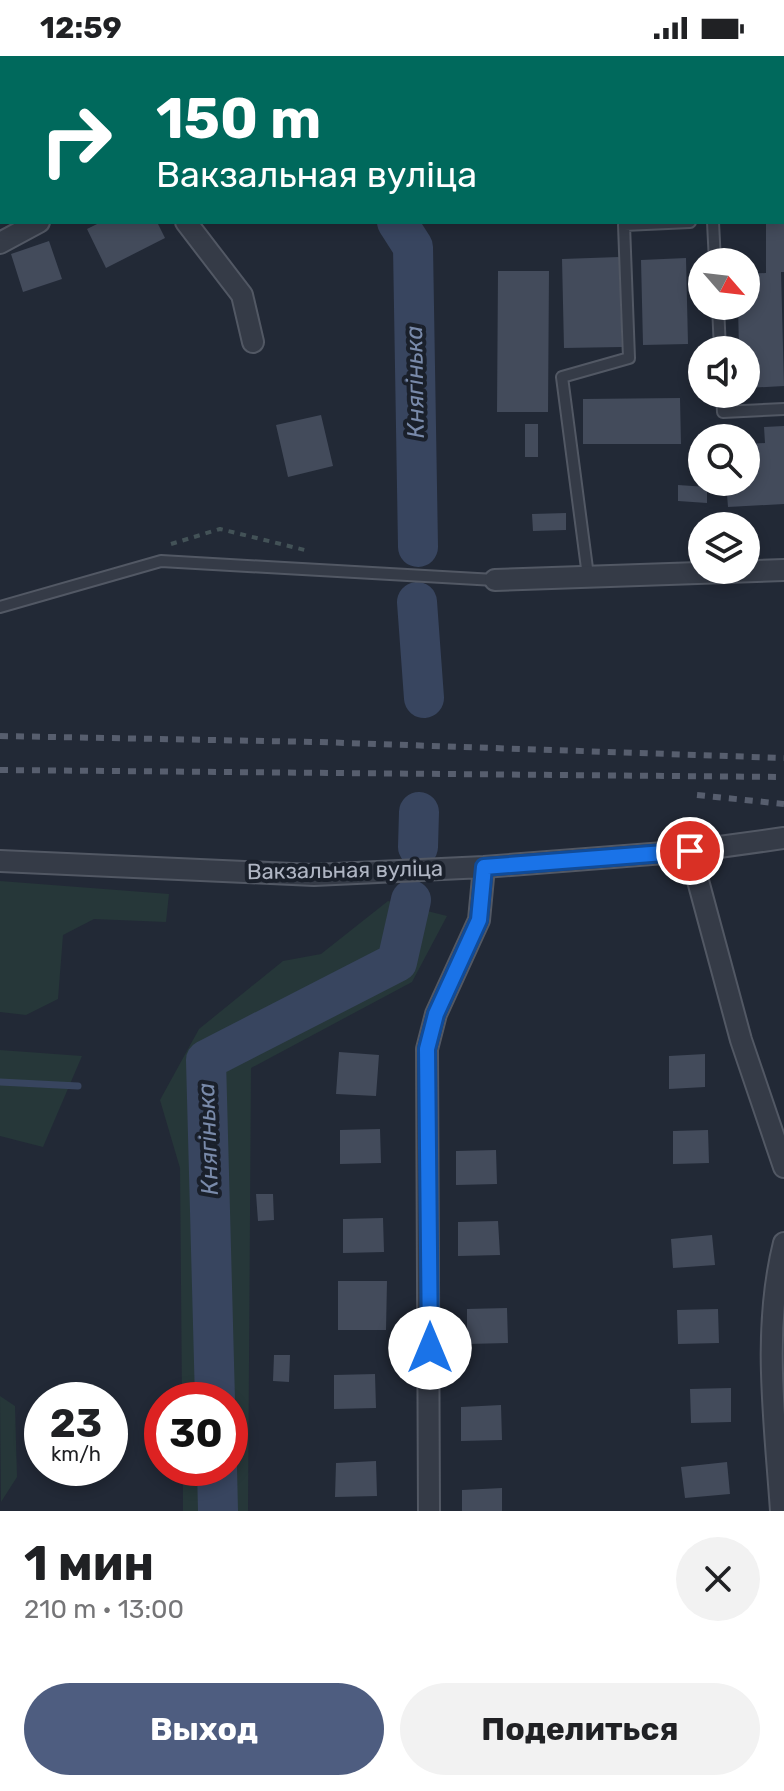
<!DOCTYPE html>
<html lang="ru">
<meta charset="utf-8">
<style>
body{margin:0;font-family:Rubik,sans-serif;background:#f2f2f2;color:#202124;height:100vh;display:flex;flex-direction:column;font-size:30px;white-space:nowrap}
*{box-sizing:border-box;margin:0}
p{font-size:26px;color:#757577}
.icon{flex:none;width:44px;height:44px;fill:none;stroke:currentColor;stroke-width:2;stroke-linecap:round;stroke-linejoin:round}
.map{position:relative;height:1455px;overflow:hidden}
.side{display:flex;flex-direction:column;background:#fff;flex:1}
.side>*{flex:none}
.hud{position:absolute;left:0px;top:0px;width:784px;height:168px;box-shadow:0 4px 12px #0003;background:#00695c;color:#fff;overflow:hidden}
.needle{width:52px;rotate:118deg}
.fabs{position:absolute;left:688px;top:192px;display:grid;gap:16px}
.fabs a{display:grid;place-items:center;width:72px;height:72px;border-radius:50%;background:#fff;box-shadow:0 4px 12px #0003;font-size:40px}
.speed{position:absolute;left:24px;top:1326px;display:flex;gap:16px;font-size:40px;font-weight:700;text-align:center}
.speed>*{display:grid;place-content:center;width:104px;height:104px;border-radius:50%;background:#fff;box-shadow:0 4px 12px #0003;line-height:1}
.speed small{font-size:20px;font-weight:400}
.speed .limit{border:12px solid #d22;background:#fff;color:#111}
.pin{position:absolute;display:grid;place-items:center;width:68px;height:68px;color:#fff;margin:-34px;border:4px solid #fff;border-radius:50%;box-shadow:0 2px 8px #0007}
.me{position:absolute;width:88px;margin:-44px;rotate:0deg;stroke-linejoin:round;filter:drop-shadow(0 0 6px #0008)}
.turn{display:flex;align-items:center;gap:28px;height:168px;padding:0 24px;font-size:36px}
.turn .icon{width:104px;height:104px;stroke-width:2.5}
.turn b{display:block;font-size:56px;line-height:68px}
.round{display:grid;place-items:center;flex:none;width:84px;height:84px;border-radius:42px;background:#f2f2f2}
.headline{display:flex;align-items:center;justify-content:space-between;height:136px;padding:0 24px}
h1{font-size:48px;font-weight:700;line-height:60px}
.action{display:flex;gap:16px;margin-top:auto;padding:16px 24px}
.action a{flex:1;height:92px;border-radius:48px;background:#4e5d80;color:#fff;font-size:32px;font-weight:700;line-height:92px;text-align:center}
.action a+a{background:#f2f2f2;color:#202124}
.status{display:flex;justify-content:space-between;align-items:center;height:56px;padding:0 40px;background:#fff;direction:ltr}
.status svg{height:22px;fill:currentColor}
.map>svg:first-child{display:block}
.green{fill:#263739}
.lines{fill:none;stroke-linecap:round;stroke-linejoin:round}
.stream{stroke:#38455f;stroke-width:7}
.river{stroke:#38455f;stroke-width:40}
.building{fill:#434b5b}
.service-casing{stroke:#525864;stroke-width:14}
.minor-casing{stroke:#525864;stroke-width:24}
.path{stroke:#435257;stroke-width:4;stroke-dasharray:6 6;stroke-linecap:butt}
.service{stroke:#353b47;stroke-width:10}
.minor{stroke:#353b47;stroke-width:20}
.rail{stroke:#575e6e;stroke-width:6;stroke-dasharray:8 8;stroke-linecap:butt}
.route-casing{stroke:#114b97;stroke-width:20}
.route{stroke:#1a73e8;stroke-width:14}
.labels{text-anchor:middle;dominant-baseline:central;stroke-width:8;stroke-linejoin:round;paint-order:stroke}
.street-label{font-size:22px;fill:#afb5c3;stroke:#1a202b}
.water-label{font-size:24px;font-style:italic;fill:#798aaa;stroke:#1a202b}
</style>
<div class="status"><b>12:59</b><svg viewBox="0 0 49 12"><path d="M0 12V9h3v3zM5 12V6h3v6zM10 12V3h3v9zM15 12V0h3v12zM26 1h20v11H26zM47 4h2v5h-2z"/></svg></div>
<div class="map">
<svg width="784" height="1455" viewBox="0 0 784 1455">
<rect width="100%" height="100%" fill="#222936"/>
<path class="green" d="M0 825 169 838 166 866 94 863 63 879 58 943 26 959 0 956Z
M388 845 447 860 412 926 251 1012 248 1455H183V1412H230V1344H182L180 1112 160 1044 199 973 283 905 321 898Z
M0 994 82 1000 43 1091 0 1080Z
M0 1340 15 1350 17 1421 1 1446Z"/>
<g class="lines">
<path class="stream" d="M0 1026 78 1030"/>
<path class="river" d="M283 0 285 2
M397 166 413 191 418 491
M417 546 424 642
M418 791 419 756
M215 1344 206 1004 397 906 411 844
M217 1412 218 1455"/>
</g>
<path class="building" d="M101 166H157L165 182 106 212 87 173Z
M766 166H784V216H781L784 330 746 332V294H739L738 250H746V218L766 217Z
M49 185 62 223 23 236 11 198Z
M619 201 622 291 564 292 562 203Z
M686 202 688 288 643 289 641 204Z
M498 215H549L548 356H497Z
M680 342 681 388H583V343Z
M321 359 333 410 288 421 276 369Z
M525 368H538V401H525Z
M784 370V448L728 451 726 426H746V388L765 387 764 371Z
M678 429 707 431V447L678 445Z
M566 457V474L533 475 532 458Z
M339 996 379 999 376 1040 336 1038Z
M705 998V1031L669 1033V1000Z
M380 1073 381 1107 340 1108V1074Z
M708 1074 709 1107 673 1108V1075Z
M496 1094 497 1128 456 1129V1095Z
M256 1138H273L274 1164 258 1165Z
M383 1162 384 1196 343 1197V1163Z
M498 1165 500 1199 458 1200V1166Z
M712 1179 715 1209 673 1212 671 1183Z
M338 1225H387L386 1274H338Z
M507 1252 508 1287 467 1288V1253Z
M718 1253 719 1287 678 1288 677 1254Z
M274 1299H290L289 1326 273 1325Z
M375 1318 376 1352 334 1353V1319Z
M731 1332V1366L691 1367 690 1333Z
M501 1349 502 1384 461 1385V1351Z
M376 1405 377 1440 335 1441 336 1407Z
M727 1406 730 1438 685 1442 681 1411Z
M502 1432V1455H462V1434Z"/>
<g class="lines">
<defs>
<path id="service" d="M713 166 715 206
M718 250 720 294
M722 338 723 356 784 353
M588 520 562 321 629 302 624 169 690 166
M0 551 161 505 495 524"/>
<path id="minor" d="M52 0 54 2
M186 166 242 239 253 286
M0 187 39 166
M495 524 784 514
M690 795 741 984 784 1111
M0 805 314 819 484 811 690 795 784 782
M429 1455 427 993 436 958 479 864 484 811
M781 1455C775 1365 762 1275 784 1187"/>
</defs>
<use href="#service" class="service-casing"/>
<use href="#minor" class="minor-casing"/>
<path class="path" d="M171 488 220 473 309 495"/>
<use href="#service" class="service"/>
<use href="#minor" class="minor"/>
<path class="rail" d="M0 680 318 686 784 702
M0 714 784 721
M697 739 784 748"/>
</g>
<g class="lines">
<defs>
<path id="route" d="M430 1292 427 993 436 958 479 864 484 811 690 795"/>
</defs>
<use href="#route" class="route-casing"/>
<use href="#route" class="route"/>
</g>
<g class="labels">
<g class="street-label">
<text transform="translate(345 814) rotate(-1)">Вакзальная вуліца</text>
</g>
<g class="water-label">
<text transform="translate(415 326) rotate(-91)">Княгінька</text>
<text transform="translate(208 1083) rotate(-92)">Княгінька</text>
</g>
</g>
</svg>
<div class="fabs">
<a><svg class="needle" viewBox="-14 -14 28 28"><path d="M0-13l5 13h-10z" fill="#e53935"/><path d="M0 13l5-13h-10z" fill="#757577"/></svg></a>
<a><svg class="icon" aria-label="sound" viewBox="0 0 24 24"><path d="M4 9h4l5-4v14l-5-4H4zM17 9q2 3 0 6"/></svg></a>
<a><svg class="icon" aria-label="search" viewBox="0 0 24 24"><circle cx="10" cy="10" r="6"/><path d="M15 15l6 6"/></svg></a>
<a><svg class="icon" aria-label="layers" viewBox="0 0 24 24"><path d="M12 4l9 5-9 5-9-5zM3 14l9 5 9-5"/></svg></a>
</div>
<div class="speed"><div>23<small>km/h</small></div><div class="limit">30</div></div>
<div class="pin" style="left:690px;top:795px;background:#d93025"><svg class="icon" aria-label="arrive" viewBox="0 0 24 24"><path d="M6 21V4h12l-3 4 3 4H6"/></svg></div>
<svg class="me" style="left:430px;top:1292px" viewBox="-20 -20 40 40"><circle r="19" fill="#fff"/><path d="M0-13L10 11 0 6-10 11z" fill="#1a73e8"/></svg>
<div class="hud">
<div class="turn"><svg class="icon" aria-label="right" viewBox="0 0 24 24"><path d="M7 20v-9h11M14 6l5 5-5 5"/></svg><div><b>150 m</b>Вакзальная вуліца</div></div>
</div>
</div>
<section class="side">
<div class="headline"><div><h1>1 мин</h1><p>210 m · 13:00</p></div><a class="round"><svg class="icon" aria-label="close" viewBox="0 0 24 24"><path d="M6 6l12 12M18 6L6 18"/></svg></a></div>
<div class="action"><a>Выход</a><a>Поделиться</a></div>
</section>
